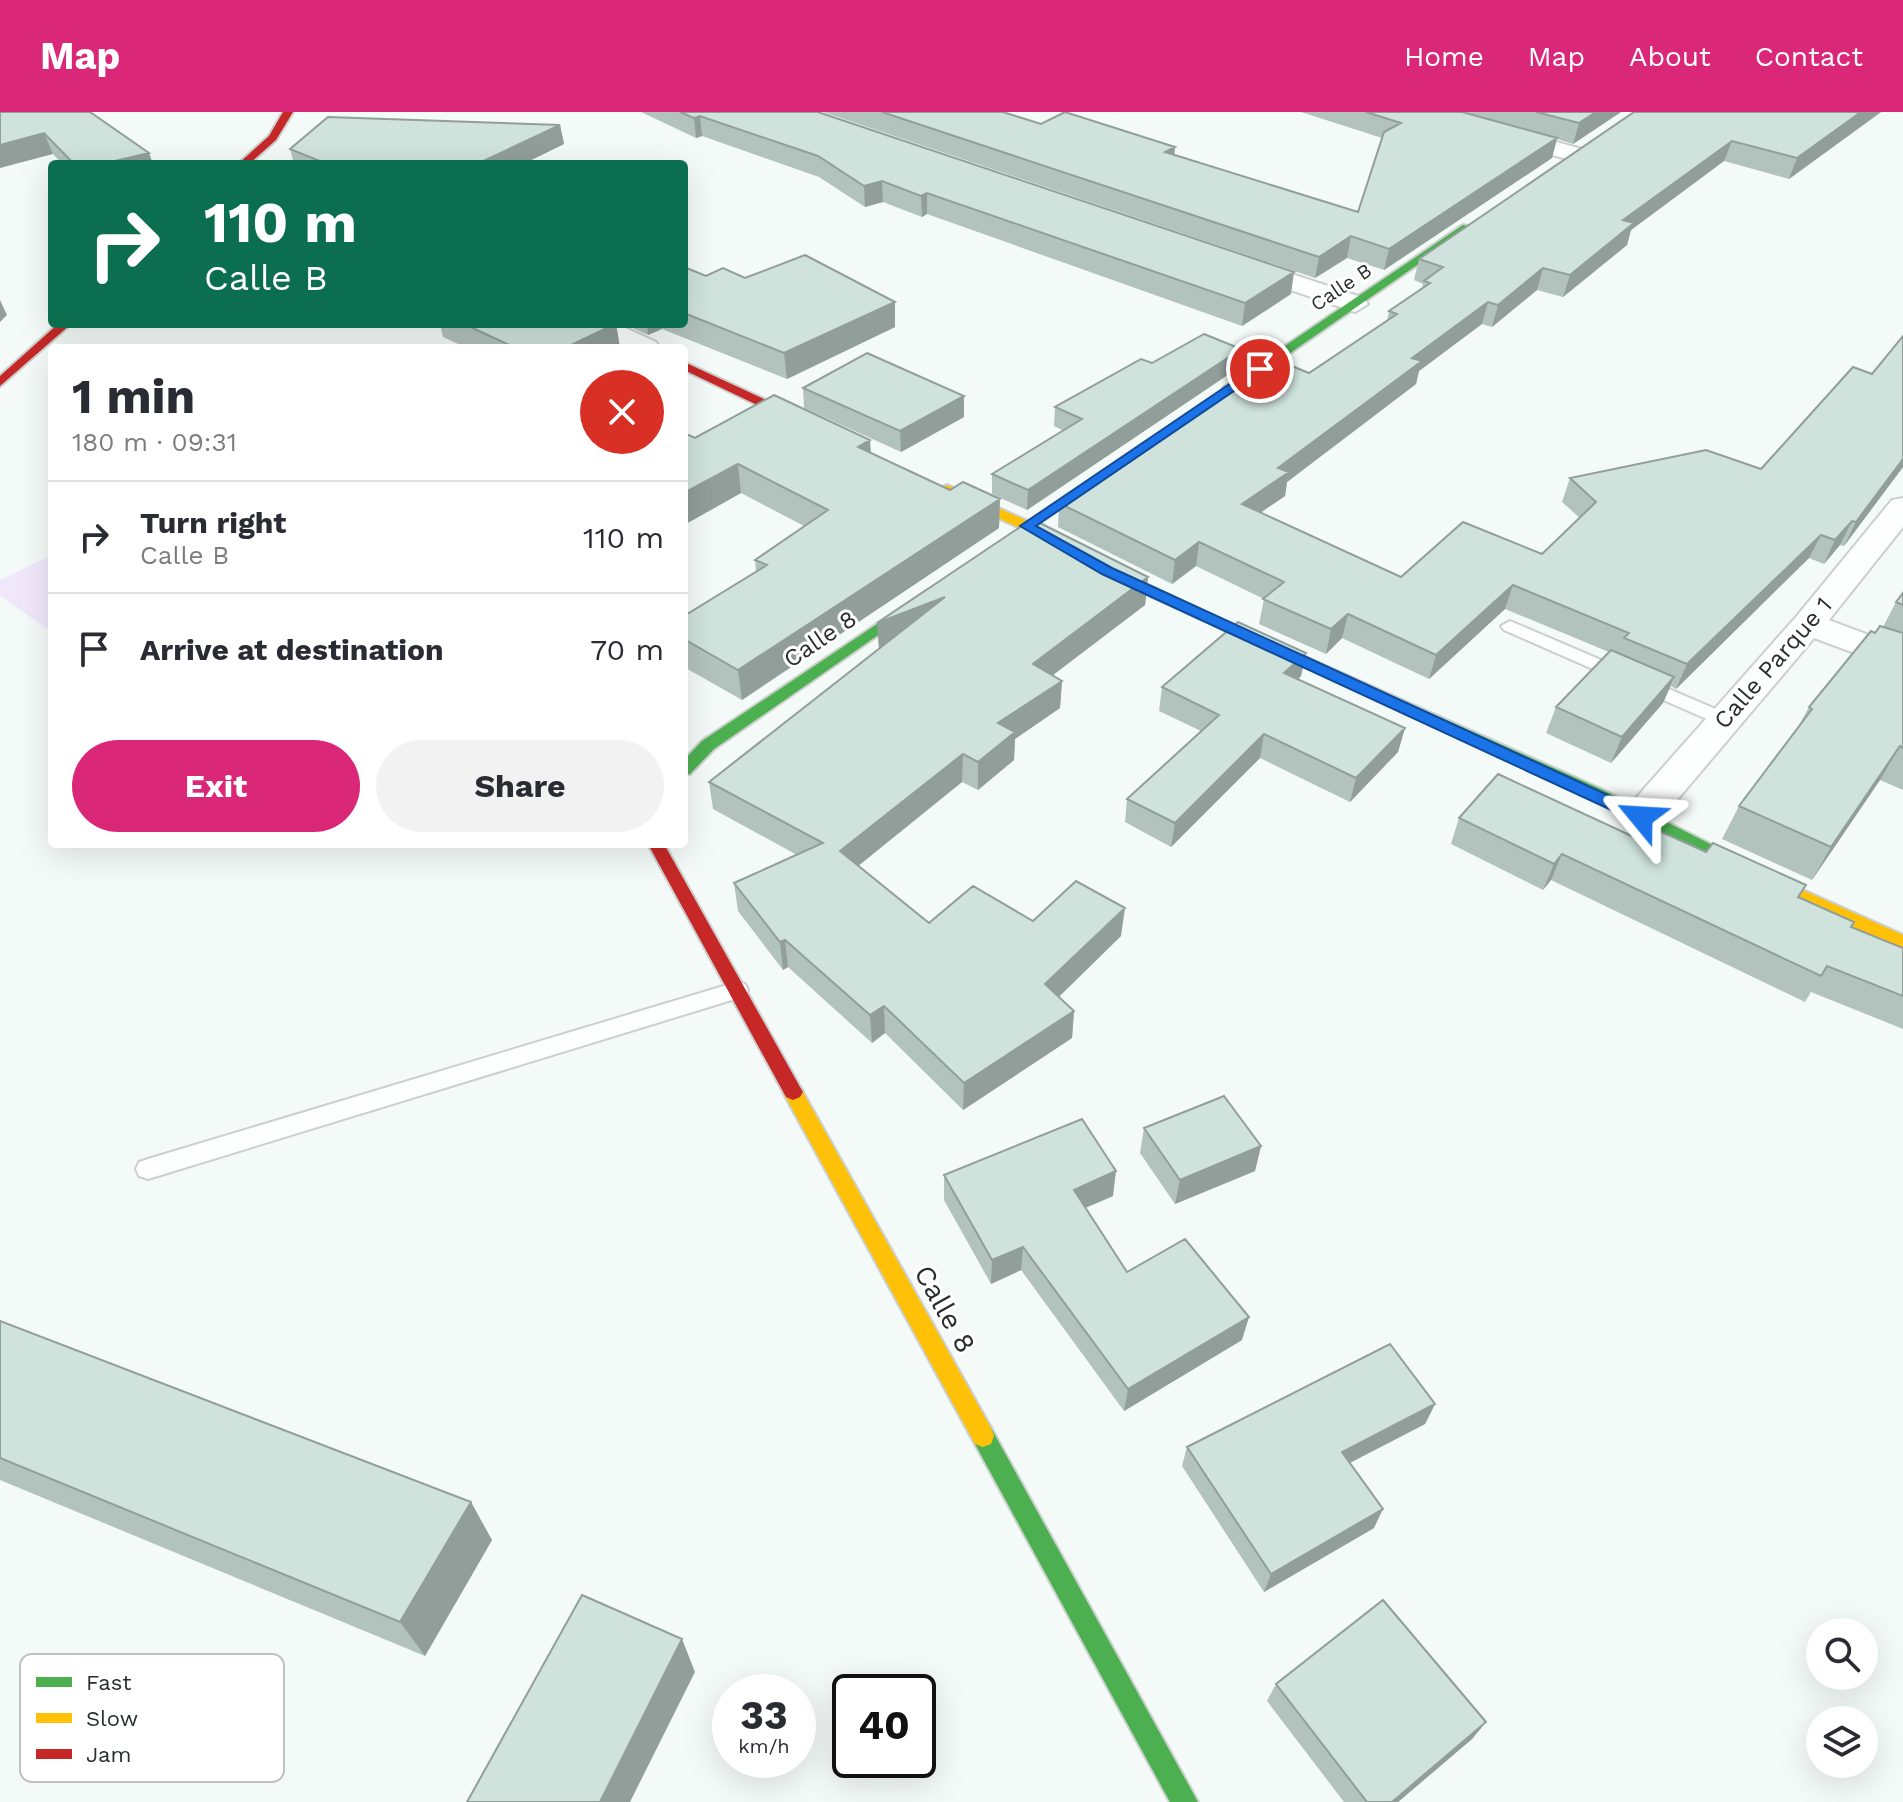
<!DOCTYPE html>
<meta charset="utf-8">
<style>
body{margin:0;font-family:"Work Sans",sans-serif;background:#f2f2f3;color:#2b2b33;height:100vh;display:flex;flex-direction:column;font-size:30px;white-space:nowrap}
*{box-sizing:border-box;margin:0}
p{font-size:26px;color:#7c7c81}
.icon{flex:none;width:44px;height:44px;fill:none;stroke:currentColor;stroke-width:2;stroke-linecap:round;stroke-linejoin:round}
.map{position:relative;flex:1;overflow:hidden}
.details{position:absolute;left:48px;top:232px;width:640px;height:504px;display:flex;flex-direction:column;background:#fff;border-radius:8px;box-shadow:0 8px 32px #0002}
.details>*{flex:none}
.guide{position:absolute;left:48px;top:48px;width:640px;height:168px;border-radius:8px;box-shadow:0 8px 32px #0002;background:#0b6e4f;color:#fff;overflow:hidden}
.controls{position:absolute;left:1806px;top:1506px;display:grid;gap:16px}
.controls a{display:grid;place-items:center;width:72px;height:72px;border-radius:50%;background:#fff;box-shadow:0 8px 32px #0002;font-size:40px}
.speed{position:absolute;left:712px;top:1562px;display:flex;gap:16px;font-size:40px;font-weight:700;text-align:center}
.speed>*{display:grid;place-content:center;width:104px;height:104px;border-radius:50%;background:#fff;box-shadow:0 8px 32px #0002;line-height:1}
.speed small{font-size:20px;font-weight:400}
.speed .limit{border:4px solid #111;border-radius:12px;background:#fff;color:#111}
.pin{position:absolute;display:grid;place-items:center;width:68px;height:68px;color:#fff;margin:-34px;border:4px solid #fff;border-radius:50%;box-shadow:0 2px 8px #0007}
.me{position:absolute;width:88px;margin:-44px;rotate:297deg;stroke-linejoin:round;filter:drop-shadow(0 0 6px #0008)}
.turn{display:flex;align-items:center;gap:28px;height:168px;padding:0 24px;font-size:36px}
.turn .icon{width:104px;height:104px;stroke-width:2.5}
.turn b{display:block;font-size:56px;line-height:68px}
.round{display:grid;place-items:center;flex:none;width:84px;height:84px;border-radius:42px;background:#f2f2f3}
.head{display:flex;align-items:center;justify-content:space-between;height:136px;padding:0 24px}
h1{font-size:48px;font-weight:700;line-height:60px}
.action{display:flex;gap:16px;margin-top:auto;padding:16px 24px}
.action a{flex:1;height:92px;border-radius:48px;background:#db2777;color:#fff;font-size:32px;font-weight:700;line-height:92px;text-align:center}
.action a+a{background:#f2f2f3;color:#2b2b33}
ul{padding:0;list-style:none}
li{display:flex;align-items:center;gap:24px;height:112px;padding:0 24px;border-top:2px solid #e1e1e2}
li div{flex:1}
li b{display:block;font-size:30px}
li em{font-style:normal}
header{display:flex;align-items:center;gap:48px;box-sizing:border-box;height:112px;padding:0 40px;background:#db2777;color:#fff}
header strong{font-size:38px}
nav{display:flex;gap:44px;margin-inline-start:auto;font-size:28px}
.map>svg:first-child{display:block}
.green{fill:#f1e7fb}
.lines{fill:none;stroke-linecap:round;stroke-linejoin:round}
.lane-casing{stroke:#cbd0ce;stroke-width:4}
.street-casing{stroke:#cbd0ce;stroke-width:4}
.fast-casing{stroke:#cbd0ce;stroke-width:4}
.slow-casing{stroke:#cbd0ce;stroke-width:4}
.jam-casing{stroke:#cbd0ce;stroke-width:4}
.lane{fill:#fdfefe;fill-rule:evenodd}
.street{fill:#fdfefe;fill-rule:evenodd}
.fast{fill:#4caf50;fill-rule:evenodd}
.slow{fill:#ffc107;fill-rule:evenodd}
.jam{fill:#c62828;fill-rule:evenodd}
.wall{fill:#b2c2bd}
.shaded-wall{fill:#919e9a}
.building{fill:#cfe2dc;stroke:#919e9a;stroke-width:2}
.route{fill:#1a73e8;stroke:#114b97;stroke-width:2}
.labels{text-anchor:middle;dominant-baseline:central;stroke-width:6;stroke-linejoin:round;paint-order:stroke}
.far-street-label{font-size:20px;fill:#282f2d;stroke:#fff}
.street-label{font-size:24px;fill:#282f2d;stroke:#fff}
.near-street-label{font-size:28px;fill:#282f2d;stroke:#fff}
.key{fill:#fff;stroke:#bec1c0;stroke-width:2}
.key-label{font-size:22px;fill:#282f2d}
</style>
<header>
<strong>Map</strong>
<nav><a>Home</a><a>Map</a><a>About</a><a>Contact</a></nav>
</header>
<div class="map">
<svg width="1903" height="1690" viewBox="0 0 1903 1690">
<rect width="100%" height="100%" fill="#f4faf8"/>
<path class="green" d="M52 443V520L0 484V468Z"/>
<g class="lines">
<defs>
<path id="lane" d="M1510 509 1732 604 1734 608 1725 614 1718 612 1504 518 1501 514Z
M737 870 745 872 748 878 745 884 148 1067 139 1064 136 1057 139 1050 148 1047Z"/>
<path id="street" d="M1411 0H1446L1582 37 1585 42 1574 49 1414 5Z
M1241 145 1364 186 1368 192 1355 200 1232 158 1228 153Z
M582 212H617L656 230 660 236H624L586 218Z
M1903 386V415L1829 508 1903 536V559L1814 526 1655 714 1641 718 1627 714 1622 705 1627 696 1796 505 1892 388Z"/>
<path id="fast" d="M1463 113 1472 115 1231 282H1223V276Z
M928 478 933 479V485L714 637 690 662 684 663V648L702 629Z
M1256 523 1601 677 1782 768 1785 772 1782 776H1770L1589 685 1251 530V524Z
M983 1313 991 1316 1198 1690H1170L975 1332 972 1324 975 1316Z"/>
<path id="slow" d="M947 373 1032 411 1112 456 1263 527 1256 531 1251 530 1102 462 1022 417 942 380 940 377Z
M1776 766 1903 823V838L1770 776 1767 772 1770 768Z
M793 972 800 975 991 1316 994 1324 991 1332 983 1335 975 1332 783 980 786 975Z"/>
<path id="jam" d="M283 0H293L276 28 249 52H238L269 24Z
M58 212H71L0 274V264Z
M684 250 820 313 822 316 812 319 684 258Z
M648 732H664L800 975 803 980 800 985 793 988 786 985Z"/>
</defs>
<use href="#lane" class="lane-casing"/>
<use href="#street" class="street-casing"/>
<use href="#fast" class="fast-casing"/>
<use href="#slow" class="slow-casing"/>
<use href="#jam" class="jam-casing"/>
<use href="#lane" class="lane"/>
<use href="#street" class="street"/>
<use href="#fast" class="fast"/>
<use href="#slow" class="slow"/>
<use href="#jam" class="jam"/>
</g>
<path class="wall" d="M0 0 153 52H62L53 42Z
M641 0H818L1291 182 1242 214 927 102 922 105 883 90 865 95 819 65 702 24 696 26Z
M823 0H988L1041 12 1175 35 1174 43 1358 100 1382 26 1301 0H1621L1573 32 1557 27 1552 46 1384 158 1347 146 1315 166Z
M1634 0H1881L1789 67 1724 49 1631 118 1627 133 1563 185 1537 178 1492 215 1482 212 1419 259 1416 272 1287 370 1285 384 1260 401 1401 465 1542 442 1580 406 1562 390 1570 366 1761 357 1872 262 1903 224V355L1844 434 1840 433 1824 452 1809 446 1676 577 1671 574 1663 591 1611 651 1546 621 1556 595 1609 540 1505 497 1429 567 1342 526 1326 542 1259 512 1264 487 1196 454 1172 472 1058 415 1059 391 1309 261 1387 209 1389 199 1422 176 1423 172 1414 168 1419 147Z
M560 13 564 32 523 52H294L290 37Z
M684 155 706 164 745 166 895 215 787 267 662 217 648 223 624 212H684Z
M440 212H616L620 236H467L443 225Z
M1241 237 1238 256 1027 398 992 382V362L1064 319 1054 314 1055 295 1152 251Z
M803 276 964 284V305L901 340 804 296Z
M684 321 695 326 871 341 950 378 1000 387 999 416 742 588 684 555V504L756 460 755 448 804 414 741 381 684 413Z
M1148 465 1145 493 1053 563 1062 569 1060 596 1015 627 1014 648 978 678 962 670 858 754 929 811 1033 809 1121 824 1059 885 1074 899 1072 926 963 998 885 921 872 931 788 855 783 858 738 799 734 771 797 743 713 697 709 670Z
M1903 481V678L1880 668 1812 768 1722 727 1739 694 1797 617 1809 595 1875 521 1883 515 1896 490Z
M1306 541 1301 564 1298 568 1405 616 1398 640 1350 690 1260 646 1171 735 1125 710 1127 687 1201 619 1159 599 1162 575Z
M1459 706 1636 726 1799 785 1851 815 1903 836V917L1811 880 1805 890 1551 768 1543 778 1451 732Z
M1144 1016 1261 1034 1255 1059 1175 1092 1140 1041Z
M944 1063 1113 1084 1085 1096 1127 1160 1242 1228 1124 1299 1021 1158 991 1172 944 1088Z
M0 1209 492 1428 425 1544 0 1368Z
M1435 1292 1425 1312 1350 1351 1374 1416 1264 1480 1182 1354 1187 1335Z
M1276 1572 1486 1610 1472 1627 1398 1690H1344L1267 1589Z"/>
<path class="shaded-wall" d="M1596 0H1621L1573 32 1579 11Z
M1861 0H1881L1789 67 1797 46Z
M700 4 702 24 696 26 694 6Z
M560 13 564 32 523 52H477Z
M44 21 53 42 0 56V33Z
M1557 26 1552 46 1384 158 1389 137Z
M1732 29 1724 49 1631 118 1627 133 1563 185 1570 163 1623 108Z
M1175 35 1173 55 1165 40Z
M149 41 153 52H102Z
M882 69 883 90 865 95 864 74Z
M927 81V102L922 105 921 84Z
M1351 124 1347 146 1315 166 1319 145Z
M1543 156 1537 178 1492 215 1498 193Z
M1294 160 1291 182 1242 214 1245 191Z
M0 188 7 203 0 210Z
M895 190V215L787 267 784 241Z
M1488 190 1482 212 1419 259 1416 272 1287 370 1285 384 1238 416 1242 392 1278 356 1412 246Z
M616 212 620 236H565Z
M647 212H661L662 217 648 223Z
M1241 237 1238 256 1027 398 1028 378Z
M964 284V305L901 340 900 319Z
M870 328 872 357 858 335Z
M1903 347V355L1844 434 1856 410Z
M738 352 741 381 684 413V381Z
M1000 387 999 416 742 588 738 558Z
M1852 409 1840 433 1824 452 1835 428Z
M1821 423 1809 446 1676 577 1687 552Z
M1199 430 1196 454 1172 472 1175 448Z
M1148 465 1145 493 1032 579 1033 552Z
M1513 473 1505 497 1429 567 1436 543Z
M945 485 879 538 877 511Z
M1348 502 1342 526 1326 542 1331 517Z
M1306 541 1301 564 1279 585 1284 561Z
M1674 565 1663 591 1611 651 1622 625Z
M1062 569 1060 596 1015 627 1014 648 978 678V650L998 611Z
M1405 616 1398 640 1350 690 1356 666Z
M1264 622 1260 646 1171 735 1175 711Z
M1900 634 1880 668 1812 768 1831 735Z
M963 642 962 670 842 767 840 739Z
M1562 742 1551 768 1543 778 1554 752Z
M1125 796 1121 824 1043 900 1045 872Z
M785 828 788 855 783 858 780 830Z
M884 894 885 921 872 931 870 903Z
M1074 899 1072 926 963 998 964 971Z
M1261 1034 1255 1059 1175 1092 1180 1068Z
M1116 1059 1113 1084 1071 1102 1074 1078Z
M1023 1135 1021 1158 991 1172 992 1148Z
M1249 1205 1242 1228 1124 1299 1128 1277Z
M1435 1292 1425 1312 1334 1359 1342 1340Z
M471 1390 492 1428 425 1544 400 1510Z
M1383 1397 1374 1416 1264 1480 1271 1462Z
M682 1527 695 1560 630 1690H600Z
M1486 1610 1472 1627 1398 1690H1392Z"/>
<path class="building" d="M0 0H90L149 41 102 52H74L44 21 0 33Z
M680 0H818L1294 160 1245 191 927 81 921 84 882 69 864 74 818 44 700 4 694 6Z
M882 0H1003L1041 12 1065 0 1175 35 1165 40 1358 100 1384 20 1401 11 1366 0H1462L1557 26 1389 137 1351 124 1319 145Z
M1536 0H1596L1579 11Z
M1634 0H1861L1797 46 1732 29 1623 108 1634 111 1570 163 1543 156 1498 193 1488 190 1412 246 1422 249 1278 356 1289 360 1242 392 1401 465 1463 410 1542 442 1596 390 1570 366 1706 338 1761 357 1853 255 1872 262 1903 224V347L1856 410 1852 409 1835 428 1821 423 1687 552 1624 526 1629 521 1513 473 1436 543 1348 502 1331 517 1263 487 1284 470 1199 430 1175 448 1059 391 1272 246 1309 261 1397 202 1389 199 1430 171 1424 169 1443 155 1419 147Z
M328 5 560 13 477 52H327L290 37Z
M805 143 895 190 784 241 684 201V155L706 164 723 156 745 166Z
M464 212H615L565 236H516Z
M1204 222 1241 237 1028 378 992 362 1082 307 1055 295 1141 247 1152 251Z
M867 241 964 284 900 319 803 276Z
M774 283 870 328 858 335 950 378 963 370 1000 387 738 558 684 527V504L767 453 755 448 828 398 738 352 684 381V321L695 326Z
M1032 407 1148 465 1033 552 1062 569 998 611 1015 620 978 650 963 642 840 739 929 811 973 774 1033 809 1076 769 1125 796 1045 872 1074 899 964 971 884 894 870 903 785 828 780 830 734 771 823 731 709 670 945 485 877 511Z
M1903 481V493L1896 490Z
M1238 510 1306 541 1284 561 1405 616 1356 666 1264 622 1175 711 1127 687 1219 603 1162 575Z
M1880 514 1903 521V636L1900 634 1831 735 1739 694 1812 597 1809 595 1871 519 1875 521Z
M1611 538 1674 565 1622 625 1556 595Z
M1498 662 1636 726 1646 713 1706 740 1713 731 1806 773 1798 785 1854 810 1851 815 1903 836V884L1827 854 1821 864 1562 742 1554 752 1459 706Z
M1224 984 1261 1034 1180 1068 1144 1016Z
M1082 1007 1116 1059 1074 1078 1127 1160 1185 1127 1249 1205 1128 1277 1023 1135 992 1148 944 1063Z
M0 1209 471 1390 400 1510 0 1346Z
M1390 1232 1435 1292 1342 1340 1383 1397 1271 1462 1187 1335Z
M582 1483 682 1527 600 1690H467Z
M1383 1488 1486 1610 1392 1690H1367L1276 1572Z"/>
<path class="route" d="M1256 254 1266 257 1036 414 1112 456 1647 701V709H1635L1102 462 1020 414Z"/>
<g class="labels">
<g class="far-street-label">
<text transform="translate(1341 175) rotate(-34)">Calle B</text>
</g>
<g class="street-label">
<text transform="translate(820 527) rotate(-34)">Calle 8</text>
<text transform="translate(1773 551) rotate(-49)">Calle Parque 1</text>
</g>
<g class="near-street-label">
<text transform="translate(945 1197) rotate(61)">Calle 8</text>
</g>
</g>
<rect x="20" y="1542" width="264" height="128" rx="12" class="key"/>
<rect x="36" y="1565" width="36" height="10" fill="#4caf50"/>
<rect x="36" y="1601" width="36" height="10" fill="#ffc107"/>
<rect x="36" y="1637" width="36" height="10" fill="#c62828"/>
<g class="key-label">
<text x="86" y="1578">Fast</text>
<text x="86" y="1614">Slow</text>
<text x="86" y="1650">Jam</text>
</g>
</svg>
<div class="controls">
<a><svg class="icon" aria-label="search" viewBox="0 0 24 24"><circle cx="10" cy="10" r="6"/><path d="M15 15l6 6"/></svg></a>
<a><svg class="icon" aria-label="layers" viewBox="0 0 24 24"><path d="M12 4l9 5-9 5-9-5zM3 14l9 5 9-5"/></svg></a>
</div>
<div class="speed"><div>33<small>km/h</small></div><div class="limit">40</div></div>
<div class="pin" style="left:1260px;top:257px;background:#d93025"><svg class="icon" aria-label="arrive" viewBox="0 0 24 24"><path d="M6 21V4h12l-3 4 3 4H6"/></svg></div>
<svg class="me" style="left:1641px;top:705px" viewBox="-20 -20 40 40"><path d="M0-17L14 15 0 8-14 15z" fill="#1a73e8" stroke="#fff" stroke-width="4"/></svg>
<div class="guide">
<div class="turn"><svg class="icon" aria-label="right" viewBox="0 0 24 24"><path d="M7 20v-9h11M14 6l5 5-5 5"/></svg><div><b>110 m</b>Calle B</div></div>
</div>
<section class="details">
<div class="head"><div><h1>1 min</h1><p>180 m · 09:31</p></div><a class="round" style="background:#d93025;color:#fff"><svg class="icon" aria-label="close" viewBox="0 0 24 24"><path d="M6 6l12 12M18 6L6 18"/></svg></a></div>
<ul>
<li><svg class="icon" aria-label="right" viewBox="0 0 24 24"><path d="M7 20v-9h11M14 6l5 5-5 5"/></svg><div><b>Turn right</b><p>Calle B</p></div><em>110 m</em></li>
<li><svg class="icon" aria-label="arrive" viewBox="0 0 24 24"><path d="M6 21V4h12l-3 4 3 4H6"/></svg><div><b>Arrive at destination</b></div><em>70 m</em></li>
</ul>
<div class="action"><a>Exit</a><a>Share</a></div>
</section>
</div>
